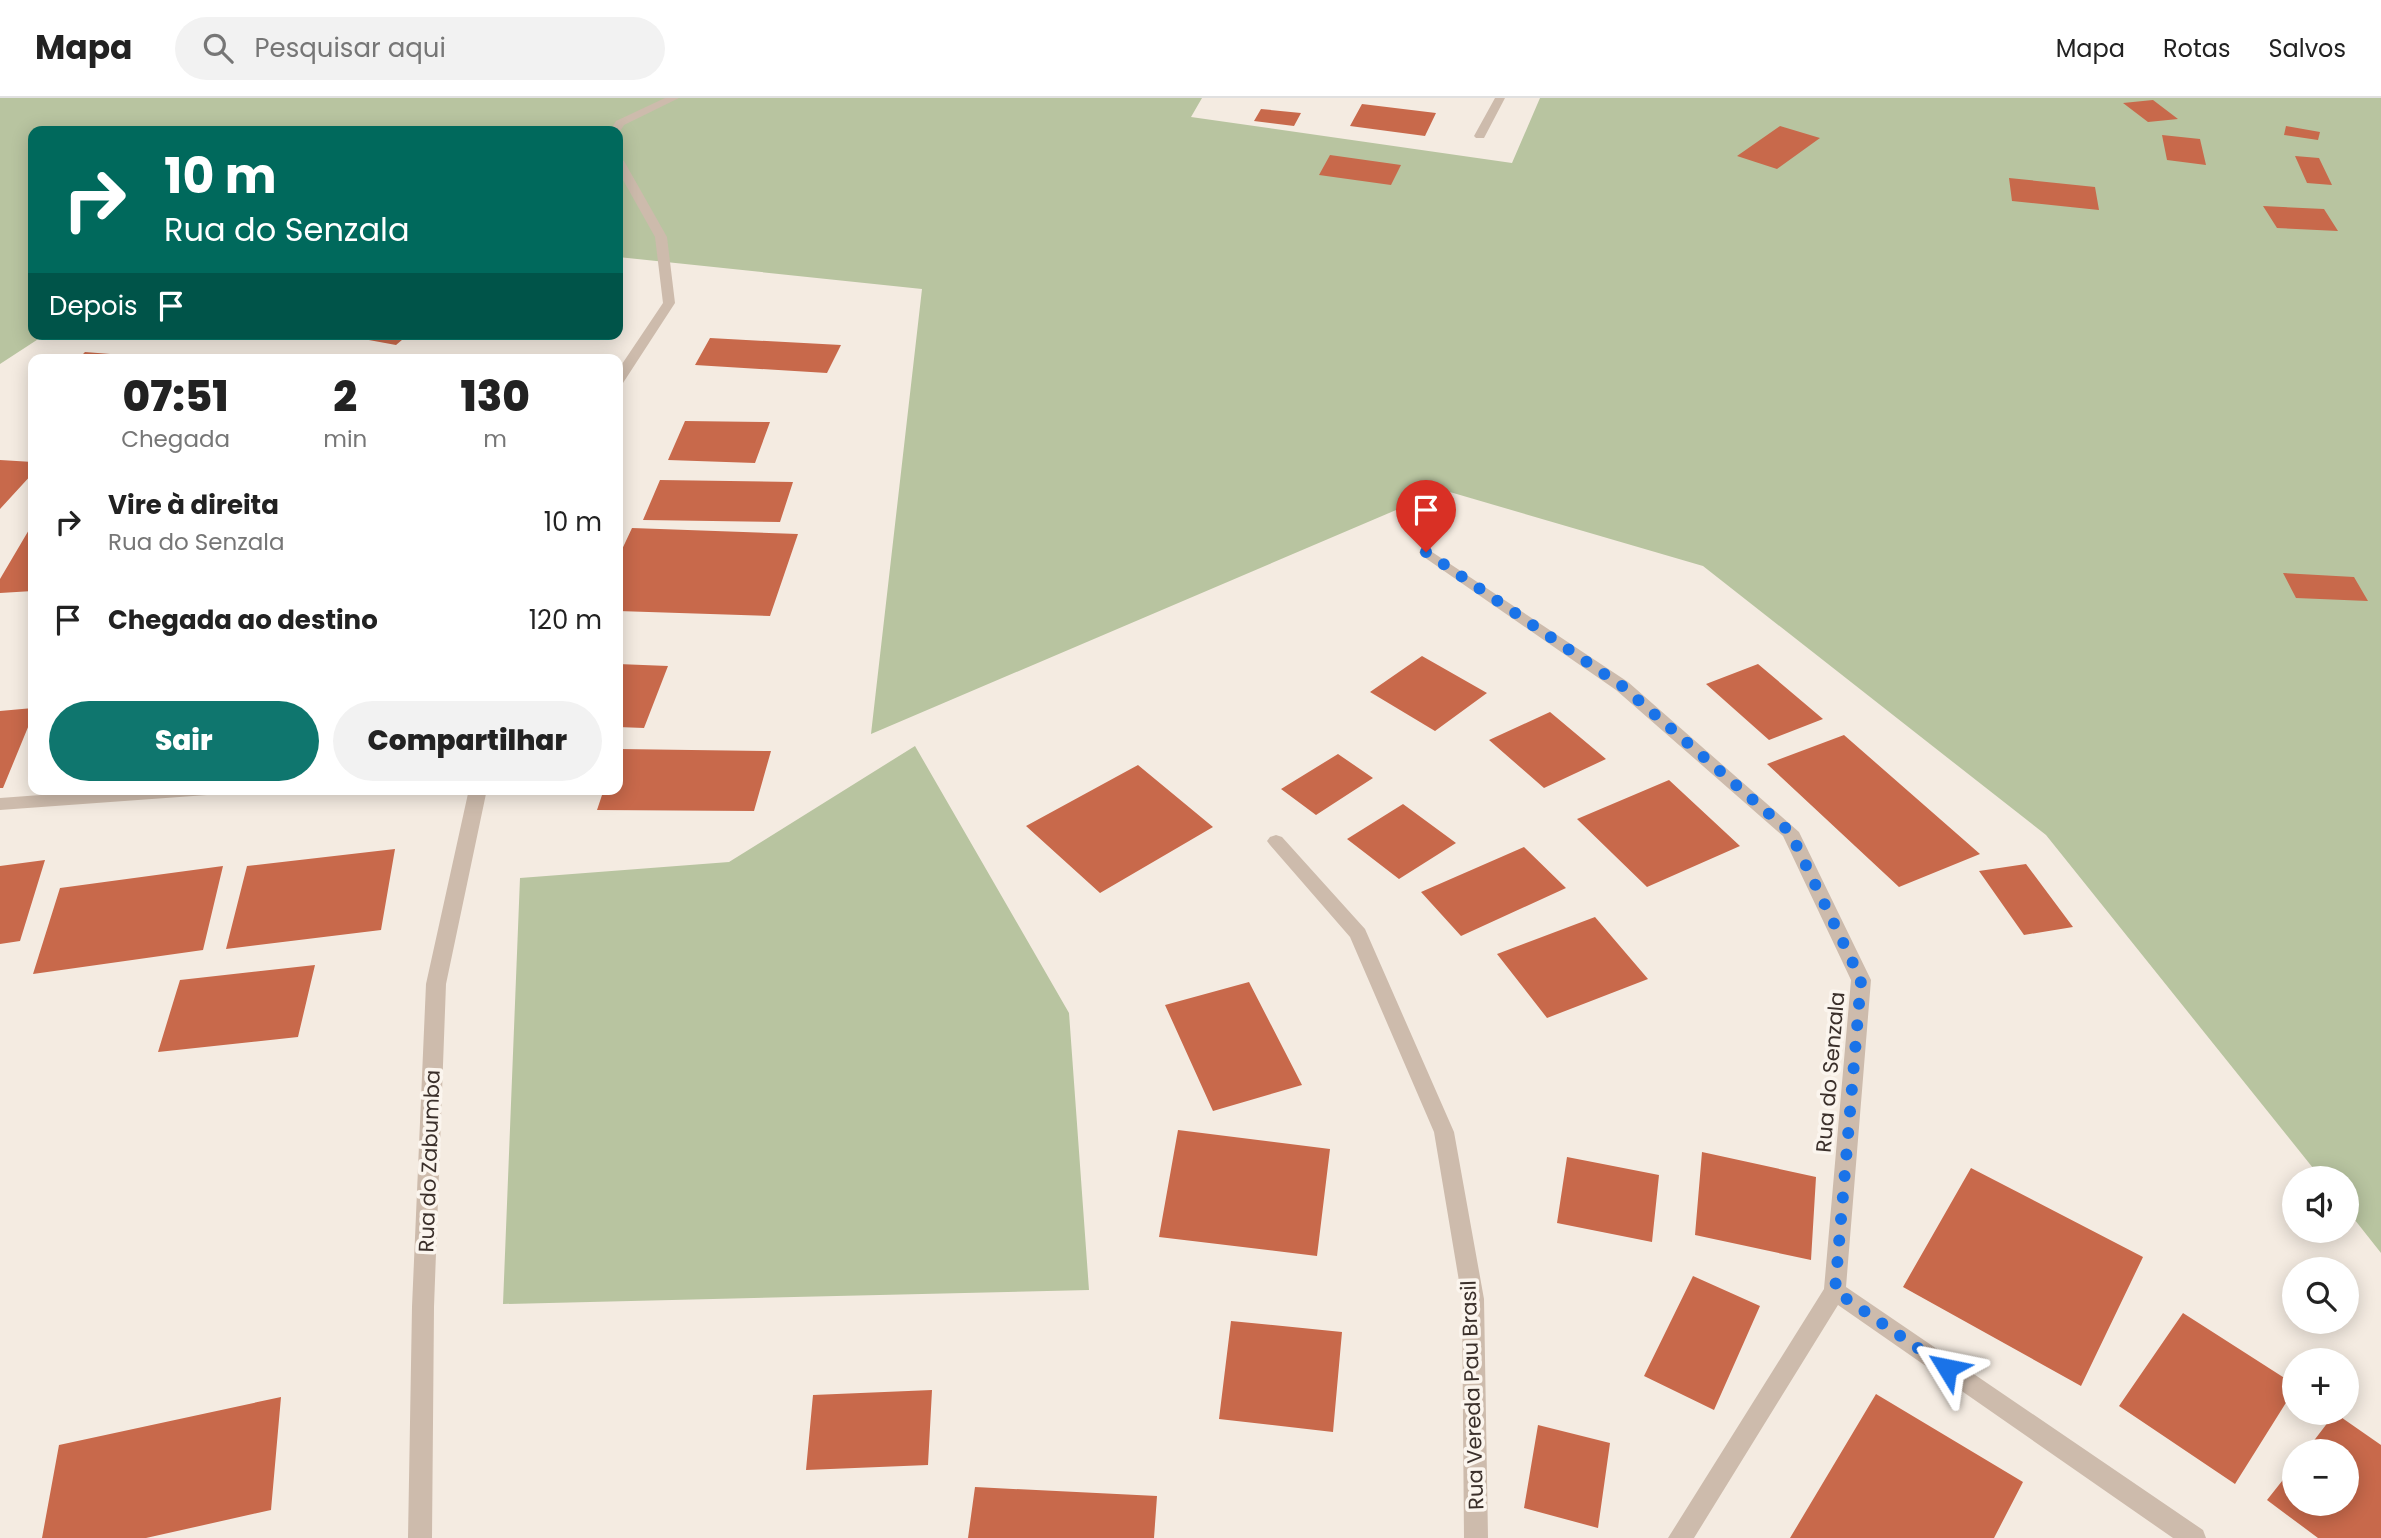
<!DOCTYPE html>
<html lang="pt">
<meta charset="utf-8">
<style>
body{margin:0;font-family:Poppins,sans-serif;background:#f2f2f2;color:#222;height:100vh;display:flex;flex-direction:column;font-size:26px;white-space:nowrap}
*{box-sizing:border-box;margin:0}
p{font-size:23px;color:#767676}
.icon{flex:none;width:38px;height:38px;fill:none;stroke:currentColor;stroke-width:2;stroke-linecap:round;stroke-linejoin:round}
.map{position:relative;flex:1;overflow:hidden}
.panel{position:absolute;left:28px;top:256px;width:595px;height:441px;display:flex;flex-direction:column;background:#fff;border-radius:14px;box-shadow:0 4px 18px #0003}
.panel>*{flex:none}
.banner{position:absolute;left:28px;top:28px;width:595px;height:214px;border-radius:14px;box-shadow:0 4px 18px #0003;background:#00695c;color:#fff;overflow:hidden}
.buttons{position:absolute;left:2282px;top:1068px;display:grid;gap:14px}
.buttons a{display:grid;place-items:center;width:77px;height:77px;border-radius:50%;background:#fff;box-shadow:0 4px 18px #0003;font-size:35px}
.pin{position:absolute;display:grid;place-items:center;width:60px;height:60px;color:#fff;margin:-72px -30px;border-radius:50% 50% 50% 0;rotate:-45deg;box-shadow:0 0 7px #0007}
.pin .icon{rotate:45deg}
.me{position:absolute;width:77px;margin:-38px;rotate:305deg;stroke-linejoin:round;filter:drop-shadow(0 0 5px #0008)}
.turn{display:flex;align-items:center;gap:24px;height:147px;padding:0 21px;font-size:32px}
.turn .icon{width:91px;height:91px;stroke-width:2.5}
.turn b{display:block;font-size:49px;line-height:60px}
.then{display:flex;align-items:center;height:66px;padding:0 21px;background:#0003;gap:14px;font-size:26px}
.eta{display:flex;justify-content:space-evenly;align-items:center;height:119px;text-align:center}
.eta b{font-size:42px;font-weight:800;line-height:49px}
.action{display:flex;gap:14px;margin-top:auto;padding:14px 21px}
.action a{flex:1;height:80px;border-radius:42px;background:#0f766e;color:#fff;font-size:28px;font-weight:800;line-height:80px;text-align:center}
.action a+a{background:#f2f2f2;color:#222}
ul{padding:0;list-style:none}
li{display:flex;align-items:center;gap:21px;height:98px;padding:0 21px}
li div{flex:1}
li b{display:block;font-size:26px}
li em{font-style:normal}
header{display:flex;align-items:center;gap:42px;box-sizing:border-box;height:98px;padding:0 35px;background:#fff;border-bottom:2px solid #e0e0e0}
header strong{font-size:33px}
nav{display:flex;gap:38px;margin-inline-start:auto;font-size:24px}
.search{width:490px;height:63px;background:#f2f2f2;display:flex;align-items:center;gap:18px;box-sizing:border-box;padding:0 24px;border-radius:38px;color:#767676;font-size:26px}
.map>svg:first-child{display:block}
.green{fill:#b8c4a0}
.building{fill:#c8694b}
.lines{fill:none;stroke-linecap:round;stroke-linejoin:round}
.street{fill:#cdbbac;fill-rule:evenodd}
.route{stroke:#1a73e8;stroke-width:12;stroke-dasharray:0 21.6}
.labels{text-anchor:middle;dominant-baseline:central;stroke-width:7;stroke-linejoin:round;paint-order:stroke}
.street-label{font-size:21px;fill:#3b302b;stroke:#fbf5ee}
</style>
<header>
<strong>Mapa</strong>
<div class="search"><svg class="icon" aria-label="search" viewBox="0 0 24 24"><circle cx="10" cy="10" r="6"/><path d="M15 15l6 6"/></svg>Pesquisar aqui</div>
<nav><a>Mapa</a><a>Rotas</a><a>Salvos</a></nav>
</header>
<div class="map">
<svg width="2381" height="1440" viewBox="0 0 2381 1440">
<rect width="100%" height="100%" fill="#f4ebe1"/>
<path class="green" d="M0 0H1202L1191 19 1512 65 1540 0H2381V1155L2347 1112V1080H2321L2046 737 1703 468 1443 392 871 636 922 191 618 159V33H33V236H46L0 266Z
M915 648 1069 915 1089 1192 503 1206 520 780 729 764Z"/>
<path class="building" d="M2153 2 2178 21 2148 24 2123 5Z
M1362 6 1436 15 1425 38 1350 28Z
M1261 11 1301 15 1294 28 1254 23Z
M1780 28 1820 40 1777 71 1737 58Z
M2286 28 2320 34 2318 42 2284 37Z
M2162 37 2200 41 2206 67 2167 62Z
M1330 57 1401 67 1391 87 1319 77Z
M2295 58 2319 60 2332 87 2307 85Z
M2009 80 2095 89 2099 112 2012 103Z
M2263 108 2324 111 2338 133 2277 130Z
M336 236H409L396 247Z
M710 240 841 247 827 275 695 267Z
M85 254 148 259V261H78Z
M685 323 770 324 755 365 668 362Z
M0 362 33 364V375L0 411Z
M660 382 793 384 780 424 643 422Z
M33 425V493L0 495V481Z
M632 430 798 436 770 518 618 513V460Z
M2283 475 2354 479 2368 503 2296 500Z
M1422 558 1487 595 1435 633 1370 594Z
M618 566 668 568 644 630 618 629Z
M1758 566 1823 621 1769 642 1706 586Z
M33 610V617L3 690H0V613Z
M1550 614 1606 661 1544 690 1489 642Z
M1844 637 1980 756 1899 789 1767 666Z
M619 651 771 653 754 713 597 712 604 691H618Z
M1338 656 1373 680 1316 717 1281 691Z
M1138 667 1213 729 1100 795 1026 728Z
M1669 682 1740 748 1647 789 1577 721Z
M1403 706 1456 745 1399 781 1347 741Z
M1524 749 1566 790 1461 838 1421 794Z
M395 751 381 832 226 851 247 768Z
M45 762 20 843 0 846V768Z
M2026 766 2073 829 2024 837 1979 773Z
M223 768 203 852 33 876 60 790Z
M1595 819 1648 881 1547 920 1497 856Z
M315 867 298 939 158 954 180 882Z
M1249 884 1302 987 1213 1013 1165 907Z
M1178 1032 1330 1051 1317 1158 1159 1139Z
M1702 1054 1816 1079 1811 1162 1695 1137Z
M1567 1059 1659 1077 1652 1144 1557 1125Z
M1971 1070 2143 1159 2081 1288 1903 1189Z
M1693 1178 1760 1208 1714 1312 1644 1278Z
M2183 1215 2294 1286V1292L2235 1386 2119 1308Z
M1231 1223 1342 1234 1333 1334 1219 1321Z
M932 1292 928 1367 806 1372 813 1297Z
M1876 1296 2023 1384 1994 1440H1790Z
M281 1299 271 1412 146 1440H42L59 1347Z
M2335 1315 2381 1347V1440H2318L2267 1402 2294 1368V1405H2347V1353H2306Z
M1538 1327 1610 1345 1598 1430 1524 1410Z
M975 1389 1157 1398 1154 1440H968Z"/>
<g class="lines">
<path class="street" d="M665 0H679L624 27 619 35 610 33 616 23Z
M1495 0H1505L1484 40H1476L1474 38Z
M618 60 624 63 667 139 675 205 623 285 618 286V272L663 205 655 139 618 73Z
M1426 450 1628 584 1799 734 1871 882 1846 1189 2203 1432 2206 1440H2173L1838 1207 1694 1440H1668L1824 1191 1851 882 1783 738 1616 592 1421 457 1419 454Z
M122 691H215L207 697 0 712V700Z
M469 691H487L446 886 434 1209 432 1440H408L412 1209 426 886Z
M1276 737 1282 739 1365 831 1454 1034 1484 1201 1488 1440H1464L1462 1201 1434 1034 1350 839 1270 747 1267 743 1270 739Z"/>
</g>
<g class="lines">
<path class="route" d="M1426 454 1622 588 1790 734 1861 882 1835 1193 1947 1270"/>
</g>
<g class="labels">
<g class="street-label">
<text transform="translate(1830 974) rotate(-85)">Rua do Senzala</text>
<text transform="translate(429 1063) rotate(-88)">Rua do Zabumba</text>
<text transform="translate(1472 1297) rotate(-92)">Rua Vereda Pau Brasil</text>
</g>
</g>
</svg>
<div class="buttons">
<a><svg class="icon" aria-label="sound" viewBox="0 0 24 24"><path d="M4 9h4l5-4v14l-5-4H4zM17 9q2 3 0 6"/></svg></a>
<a><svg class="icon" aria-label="search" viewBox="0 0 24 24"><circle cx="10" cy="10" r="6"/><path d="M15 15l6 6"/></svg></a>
<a>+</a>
<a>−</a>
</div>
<div class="pin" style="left:1426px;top:454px;background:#d93025"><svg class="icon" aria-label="arrive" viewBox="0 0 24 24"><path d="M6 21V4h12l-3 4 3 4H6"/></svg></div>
<svg class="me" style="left:1947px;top:1270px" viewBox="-20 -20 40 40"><path d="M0-17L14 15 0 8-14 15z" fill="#1a73e8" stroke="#fff" stroke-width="4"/></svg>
<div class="banner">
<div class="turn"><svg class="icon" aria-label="right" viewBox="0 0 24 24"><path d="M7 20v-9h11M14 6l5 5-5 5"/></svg><div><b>10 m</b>Rua do Senzala</div></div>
<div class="then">Depois<svg class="icon" aria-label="arrive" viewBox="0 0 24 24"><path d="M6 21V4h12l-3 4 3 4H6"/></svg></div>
</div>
<section class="panel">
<div class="eta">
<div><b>07:51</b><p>Chegada</p></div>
<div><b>2</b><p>min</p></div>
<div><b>130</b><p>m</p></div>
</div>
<ul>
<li><svg class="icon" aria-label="right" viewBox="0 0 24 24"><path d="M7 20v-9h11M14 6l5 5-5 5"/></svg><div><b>Vire à direita</b><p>Rua do Senzala</p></div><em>10 m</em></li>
<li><svg class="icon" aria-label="arrive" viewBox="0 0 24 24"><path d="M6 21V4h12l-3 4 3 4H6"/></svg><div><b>Chegada ao destino</b></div><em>120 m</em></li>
</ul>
<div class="action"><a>Sair</a><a>Compartilhar</a></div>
</section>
</div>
